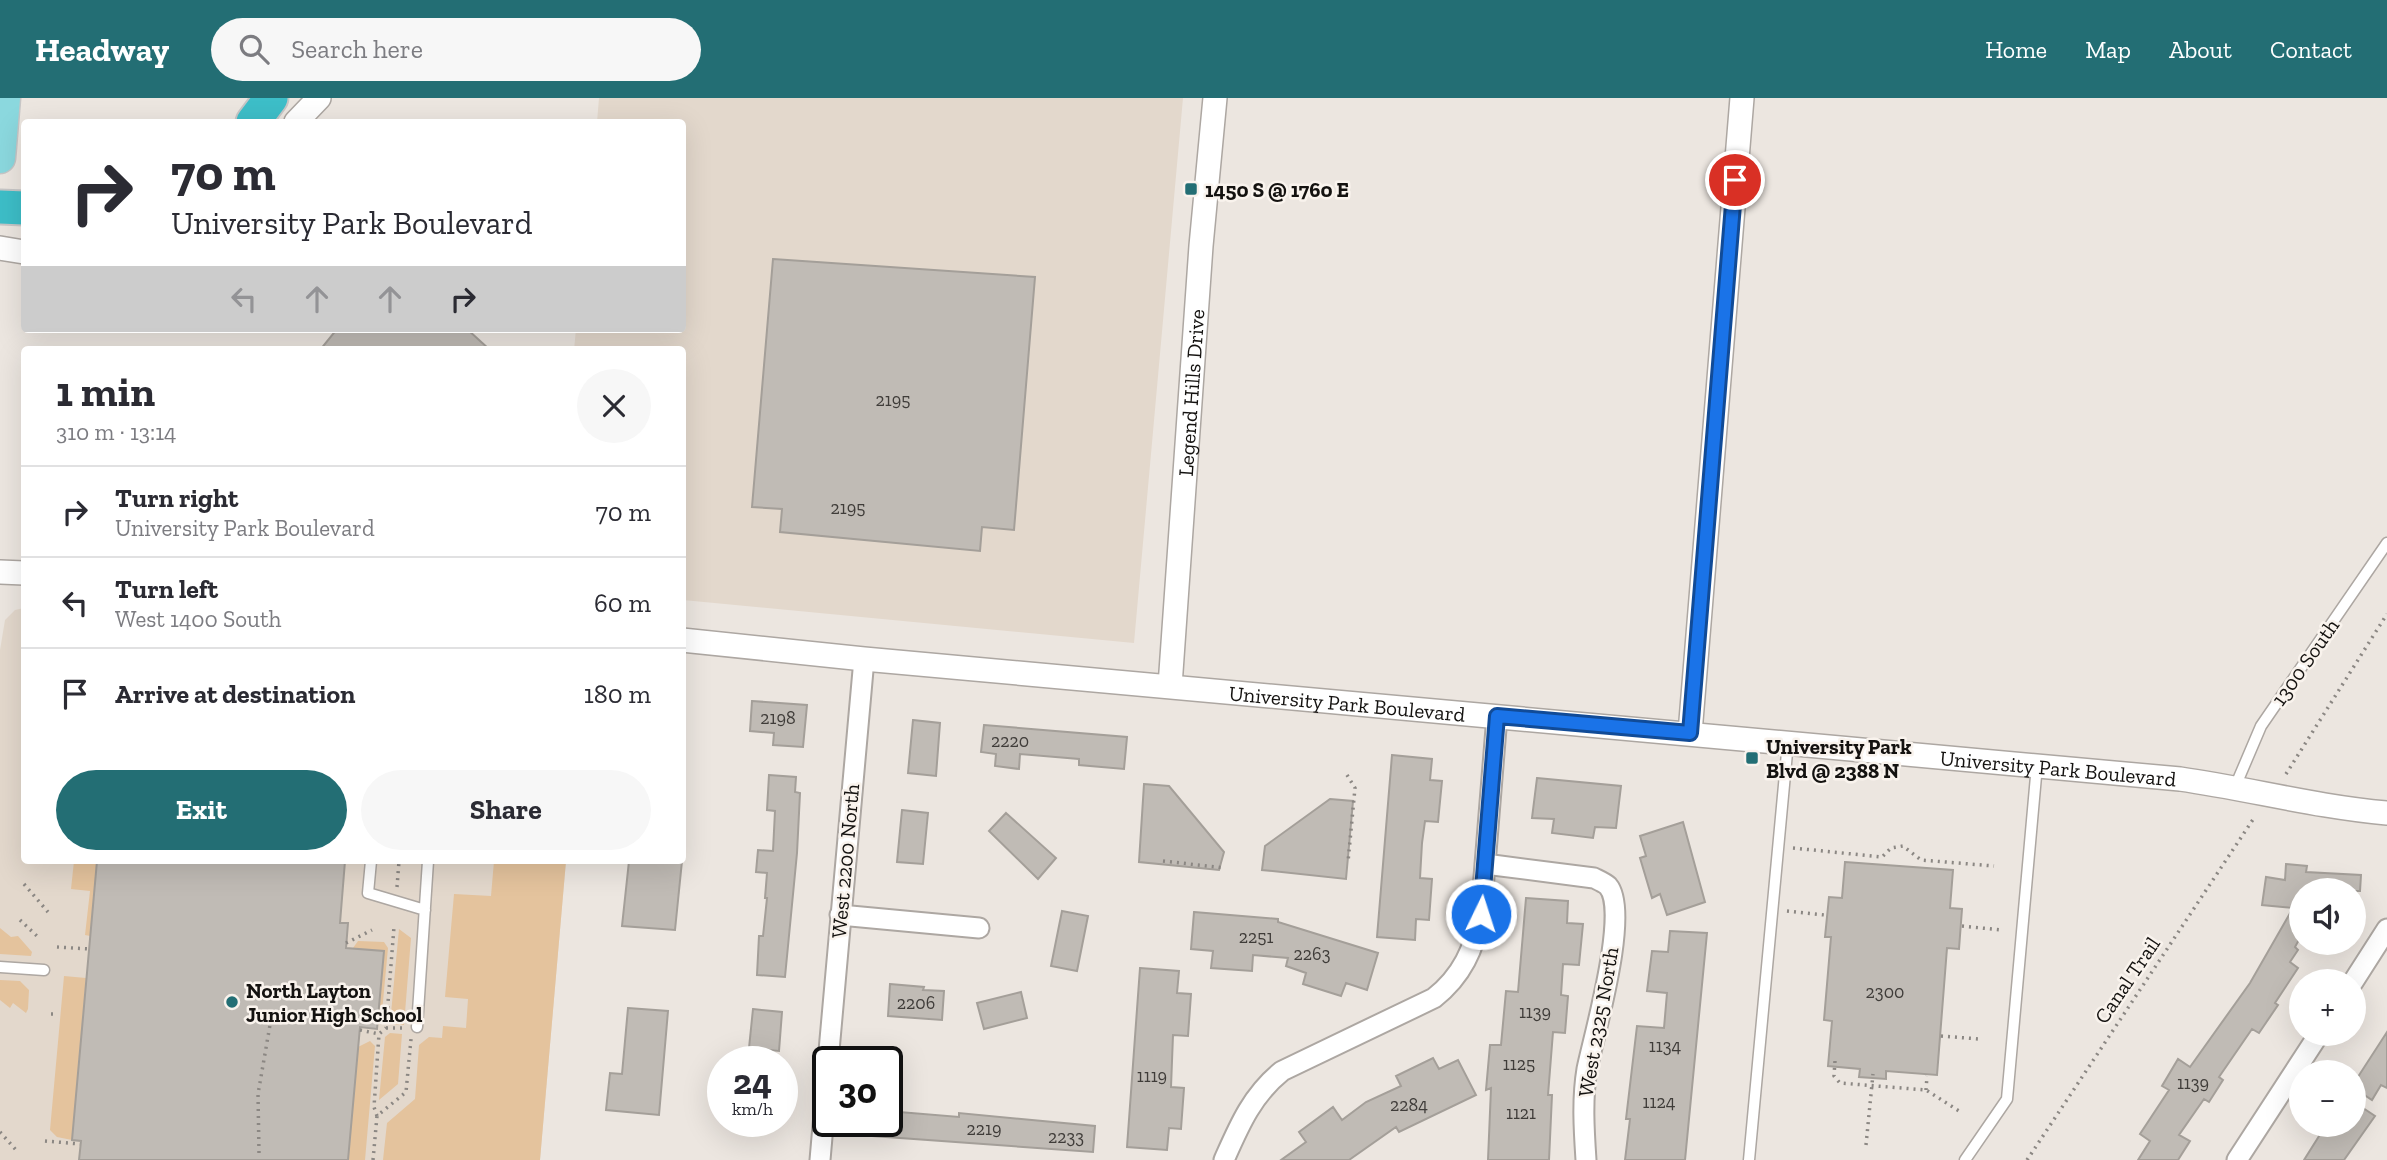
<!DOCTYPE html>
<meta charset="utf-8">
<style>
body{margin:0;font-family:"Zilla Slab",serif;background:#f7f7f7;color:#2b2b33;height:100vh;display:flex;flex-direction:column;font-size:26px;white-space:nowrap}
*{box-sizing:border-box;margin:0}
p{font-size:23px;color:#7c7c81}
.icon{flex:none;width:38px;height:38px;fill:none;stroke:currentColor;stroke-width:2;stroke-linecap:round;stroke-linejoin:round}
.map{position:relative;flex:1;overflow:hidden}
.side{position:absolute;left:21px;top:248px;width:665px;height:518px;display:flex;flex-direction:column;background:#fff;border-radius:7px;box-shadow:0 7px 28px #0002}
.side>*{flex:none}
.guide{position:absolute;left:21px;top:21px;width:665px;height:214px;border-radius:7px;box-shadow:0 7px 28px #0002;background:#fff;color:#2b2b33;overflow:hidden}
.controls{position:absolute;left:2289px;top:780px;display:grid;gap:14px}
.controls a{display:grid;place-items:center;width:77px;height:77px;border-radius:50%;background:#fff;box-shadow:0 7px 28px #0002;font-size:35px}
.speed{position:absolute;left:707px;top:948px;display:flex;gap:14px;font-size:35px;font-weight:700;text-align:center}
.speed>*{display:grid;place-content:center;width:91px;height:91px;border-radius:50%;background:#fff;box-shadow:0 7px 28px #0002;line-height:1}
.speed small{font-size:18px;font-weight:400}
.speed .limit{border:4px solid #111;border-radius:10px;background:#fff;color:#111}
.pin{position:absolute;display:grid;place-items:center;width:60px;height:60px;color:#fff;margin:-30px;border:4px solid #fff;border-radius:50%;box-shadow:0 2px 7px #0007}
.me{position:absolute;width:77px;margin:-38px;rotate:4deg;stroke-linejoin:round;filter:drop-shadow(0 0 5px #0008)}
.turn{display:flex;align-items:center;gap:24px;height:147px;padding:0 35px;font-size:32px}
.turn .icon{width:91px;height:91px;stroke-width:2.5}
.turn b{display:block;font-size:49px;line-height:60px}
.lanes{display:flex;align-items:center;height:66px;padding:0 35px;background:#0003;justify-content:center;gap:35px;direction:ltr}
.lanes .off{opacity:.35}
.round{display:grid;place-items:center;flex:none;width:74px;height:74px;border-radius:37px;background:#f7f7f7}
.head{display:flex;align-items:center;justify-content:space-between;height:119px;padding:0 35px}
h1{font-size:42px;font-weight:800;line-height:52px}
.action{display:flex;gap:14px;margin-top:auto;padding:14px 35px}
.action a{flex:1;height:80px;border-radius:42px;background:#236e74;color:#fff;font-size:28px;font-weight:800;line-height:80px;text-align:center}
.action a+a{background:#f7f7f7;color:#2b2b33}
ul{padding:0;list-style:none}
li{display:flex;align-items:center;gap:21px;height:91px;padding:0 35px;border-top:2px solid #e1e1e2}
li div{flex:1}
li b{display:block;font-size:26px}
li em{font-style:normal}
header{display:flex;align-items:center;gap:42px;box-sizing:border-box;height:98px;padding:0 35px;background:#236e74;color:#fff}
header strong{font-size:33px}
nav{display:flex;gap:38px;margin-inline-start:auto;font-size:24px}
.search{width:490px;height:63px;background:#f7f7f7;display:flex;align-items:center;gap:18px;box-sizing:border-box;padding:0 24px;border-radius:38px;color:#7c7c81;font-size:26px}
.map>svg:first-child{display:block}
.built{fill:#e3d8cc}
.green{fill:#e4c39d}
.building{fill:#c0bbb5;stroke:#a49f99;stroke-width:2}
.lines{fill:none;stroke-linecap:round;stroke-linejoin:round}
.service-casing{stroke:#ada7a2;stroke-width:13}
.minor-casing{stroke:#ada7a2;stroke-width:23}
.tertiary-casing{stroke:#ada7a2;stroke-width:26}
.primary-casing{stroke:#c7c6c6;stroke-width:33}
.motorway-casing{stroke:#c7c6c6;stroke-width:37}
.path{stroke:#8b8783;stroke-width:3.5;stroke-dasharray:2 5;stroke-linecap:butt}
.service{stroke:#fff;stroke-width:10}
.minor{stroke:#fff;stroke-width:19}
.tertiary{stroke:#fff;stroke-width:23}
.primary{stroke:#8bd8de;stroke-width:30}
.motorway{stroke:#3dbec8;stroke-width:33}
.route-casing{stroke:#114b97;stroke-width:18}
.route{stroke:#1a73e8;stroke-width:12}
.poi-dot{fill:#236e74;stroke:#f9f3ed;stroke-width:2.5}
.labels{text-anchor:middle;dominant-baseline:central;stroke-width:5;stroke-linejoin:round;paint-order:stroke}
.number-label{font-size:18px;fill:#3f3c39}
.poi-label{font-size:21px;font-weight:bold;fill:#141210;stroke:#f9f3ed;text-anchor:start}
.street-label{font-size:21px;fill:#141210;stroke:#f9f3ed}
</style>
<header>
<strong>Headway</strong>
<div class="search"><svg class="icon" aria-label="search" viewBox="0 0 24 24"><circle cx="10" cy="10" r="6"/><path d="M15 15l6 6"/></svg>Search here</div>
<nav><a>Home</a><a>Map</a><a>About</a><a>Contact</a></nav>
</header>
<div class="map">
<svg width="2387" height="1062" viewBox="0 0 2387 1062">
<rect width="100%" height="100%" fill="#ece6e0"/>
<path class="built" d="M599 0H1183L1134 545 683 502 682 252H574L576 231H682V24H597Z
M24 510V763H566L540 1062H0V552L5 522 15 512Z"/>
<path class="green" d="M74 763H97L90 838 85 837 90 793 71 791Z
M494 763H566L540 1062H383L387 1025 415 1001 419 947 429 939 442 940 443 928 466 930 468 901 445 899 454 796 491 798Z
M0 830 11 839 18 838 32 854 31 858 0 856Z
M399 831 411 840 404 927 390 926Z
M358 843 384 844 388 850 381 925 378 927 384 853 353 850Z
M64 878 86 880 72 1042 57 1039 50 1032Z
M0 882 20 883 29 892 28 911 26 915 13 905 10 910 0 902Z
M390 935 402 936 398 986 379 1002 385 939Z
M370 943 375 948 365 1062H348L358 949Z"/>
<path class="building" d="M773 161 1035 179 1014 432 982 429 980 453 780 434 782 411 752 409Z
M337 231H467L490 252H320Z
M752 603 807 607 803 649 773 647 774 635 750 633Z
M913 622 940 625 936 678 908 675Z
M984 627 1127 639 1124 671 1079 667V661L1020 656 1019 671 995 668 996 656 981 654Z
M1392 657 1432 661 1430 682 1442 683 1438 724 1425 723 1422 745 1420 780 1432 781 1429 822 1416 821 1415 842 1377 839Z
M769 677 796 679 795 694 800 695 797 755 785 879 757 877 759 838H763L767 800H765L767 775 756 774 758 752 773 753 775 713 767 712Z
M1537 680 1621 688 1616 730 1595 729 1593 740 1552 735 1554 721 1532 720Z
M1144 686 1169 688 1224 754 1219 772 1139 764Z
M1330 701 1353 703 1346 781 1262 772 1265 748Z
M902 712 928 715 923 766 897 764Z
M1006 715 1056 760 1038 781 989 733Z
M1683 724 1705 804 1667 817 1660 796 1652 800 1640 760 1646 758 1640 738Z
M97 763H345L340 825H348L346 850 384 853 377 931 360 929 348 1062H79L81 1043 72 1042Z
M629 763H682L675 832 622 828Z
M1845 764 1953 772 1950 810 1962 811 1959 851 1947 850 1937 977 1886 973V981L1859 979 1860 971 1828 968 1832 923 1824 922 1831 839H1825L1829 799 1842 800Z
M2286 766 2307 768 2306 774 2361 777 2360 793H2301V838L2295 849 2298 852 2290 864 2298 870 2275 905 2278 907 2259 935 2252 931 2219 979 2223 982 2209 1004 2204 1001 2179 1037 2190 1043 2178 1062H2138L2150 1043 2140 1036 2169 992 2162 988 2178 961 2190 969 2250 885 2293 810 2262 807 2266 779 2285 782Z
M1526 800 1568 803 1567 825 1583 826 1579 867 1563 866 1561 897 1568 898 1565 935 1553 934 1548 997H1552L1549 1062H1488L1491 990 1486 992 1490 947H1501L1506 893 1518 894Z
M1062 813 1088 818 1077 873 1051 868Z
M1194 814 1278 821V824L1378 855 1367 892 1346 885 1341 898 1303 886 1306 875 1286 868 1288 860 1253 857 1252 873 1211 870 1213 853 1191 851Z
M1670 833 1707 835 1685 1062H1625L1630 1021H1626L1637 928 1664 930 1667 895 1647 893 1652 853 1668 854Z
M1140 870 1179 873 1177 895 1191 896 1188 938 1173 937 1171 989 1184 990 1181 1031 1169 1030 1167 1052 1127 1049Z
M890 886 924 889 923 892 944 893 942 922 888 918Z
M1021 894 1027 920 984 931 977 905Z
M628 910 668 913 659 1017 606 1012 610 975 622 976Z
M753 911 782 914 779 953 749 950Z
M2387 934V990L2381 987 2372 1002 2354 990V985Z
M1433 960 1439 971 1458 962 1476 997 1399 1034 1396 1029 1349 1062H1281L1306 1044 1299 1034 1333 1009 1342 1022 1366 1004 1401 988 1396 978Z
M2354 1004 2375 1018 2344 1062H2304L2326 1027H2354Z
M887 1013 959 1019V1015L1095 1028 1093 1054 845 1036 846 1024H887Z"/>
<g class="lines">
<defs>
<path id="service" d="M2235 689 2261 628 2387 445
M371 763 368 795 425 812
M0 869 44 872
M417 929 428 763
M1749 1062 1788 644
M1965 1062 2007 1001 2037 667"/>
<path id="minor" d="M1485 766 1594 780C1598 782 1605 785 1608 788 1630 813 1594 937 1587 971 1582 1001 1584 1032 1586 1062
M840 817 979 830
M2353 884 2387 831
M828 964 864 561
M820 1062 828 970
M1224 1062C1239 1028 1252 997 1282 973L1434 900C1462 878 1474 851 1481 816L1497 618
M2237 1062 2319 936"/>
<g id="tertiary">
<path d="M296 24 319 0"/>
<path d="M0 150 24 154"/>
<path d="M0 474 24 475"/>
<path id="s1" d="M682 542 864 561 2180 681C2250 691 2317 709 2387 715"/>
<path id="s2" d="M1170 588 1201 148 1215 0"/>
<path d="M1690 635 1742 0"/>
</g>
<path id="primary" d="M0 60 5 0"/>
<path id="motorway" d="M253 24 271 0
M0 109 24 110"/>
</defs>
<use href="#service" class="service-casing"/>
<use href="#minor" class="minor-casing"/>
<use href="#tertiary" class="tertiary-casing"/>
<use href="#primary" class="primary-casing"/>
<use href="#motorway" class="motorway-casing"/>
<path class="path" d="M2286 676 2387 516
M1347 677 1355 690 1348 764
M1793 750 1882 759 1891 750 1903 748 1921 762 1994 768
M1163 763 1225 770
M24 786 48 814
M397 789 399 763
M1787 813 1825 817
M20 822 38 839
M1962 828 2001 832
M346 845 372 832
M57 849 89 851
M51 916H56
M386 930H403
M360 932 379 936
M1941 938 1979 941
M1835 963 1834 978 1840 985 1926 992 1959 1013
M1926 992 1927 978
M377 1018 374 1009 379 936 386 930 394 829
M0 1034 16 1052
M45 1043 80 1046
M1866 1047 1873 976
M259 1055 258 996 270 927
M373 1062 377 1018 406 994 411 941
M2027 1062 2254 720"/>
<use href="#service" class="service"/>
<use href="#minor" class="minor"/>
<use href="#tertiary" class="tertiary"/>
<use href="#primary" class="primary"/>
<use href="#motorway" class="motorway"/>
</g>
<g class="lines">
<defs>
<path id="route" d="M1481 816 1497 618 1690 635 1735 82"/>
</defs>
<use href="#route" class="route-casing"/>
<use href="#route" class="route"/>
</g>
<g class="poi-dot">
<rect x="1184" y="84" width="14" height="14" rx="3.5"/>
<rect x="1745" y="653" width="14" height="14" rx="3.5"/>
<circle cx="232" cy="904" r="7"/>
</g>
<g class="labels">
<g class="number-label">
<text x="893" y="302">2195</text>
<text x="848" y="410">2195</text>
<text x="778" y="620">2198</text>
<text x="1010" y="643">2220</text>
<text x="1256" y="839">2251</text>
<text x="1312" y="856">2263</text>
<text x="1885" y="894">2300</text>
<text x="916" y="905">2206</text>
<text x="1535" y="914">1139</text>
<text x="1665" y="948">1134</text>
<text x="1519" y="966">1125</text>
<text x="1152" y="978">1119</text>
<text x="2193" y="985">1139</text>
<text x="1659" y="1004">1124</text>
<text x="1409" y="1007">2284</text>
<text x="1521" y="1015">1121</text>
<text x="984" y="1031">2219</text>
<text x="1066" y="1039">2233</text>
</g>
<g class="poi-label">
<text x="1205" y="91">1450 S @ 1760 E</text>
<text x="1766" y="648">University Park<tspan x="1766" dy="24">Blvd @ 2388 N</tspan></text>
<text x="246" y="892">North Layton<tspan x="246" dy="24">Junior High School</tspan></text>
</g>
<g class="street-label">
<text stroke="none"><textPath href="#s2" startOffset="294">Legend Hills Drive</textPath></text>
<text transform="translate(2305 564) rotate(-55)">1300 South</text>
<text stroke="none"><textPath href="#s1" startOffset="668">University Park Boulevard</textPath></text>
<text stroke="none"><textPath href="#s1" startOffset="1382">University Park Boulevard</textPath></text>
<text transform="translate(845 763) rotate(-85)">West 2200 North</text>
<text transform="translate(2127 882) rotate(-56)">Canal Trail</text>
<text transform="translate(1598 924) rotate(-80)">West 2325 North</text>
</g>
</g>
</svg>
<div class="controls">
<a><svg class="icon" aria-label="sound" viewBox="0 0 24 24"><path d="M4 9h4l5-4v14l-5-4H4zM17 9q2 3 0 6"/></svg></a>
<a>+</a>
<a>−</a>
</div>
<div class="speed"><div>24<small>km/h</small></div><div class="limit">30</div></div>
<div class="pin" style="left:1735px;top:82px;background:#d93025"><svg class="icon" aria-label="arrive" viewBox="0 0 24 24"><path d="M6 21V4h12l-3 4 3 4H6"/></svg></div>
<svg class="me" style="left:1481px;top:816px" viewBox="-20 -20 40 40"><circle r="17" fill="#1a73e8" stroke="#fff" stroke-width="3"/><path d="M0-11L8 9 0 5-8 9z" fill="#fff"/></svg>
<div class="guide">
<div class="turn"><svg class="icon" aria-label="right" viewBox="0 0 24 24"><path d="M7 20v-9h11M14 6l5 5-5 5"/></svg><div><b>70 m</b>University Park Boulevard</div></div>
<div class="lanes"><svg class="icon off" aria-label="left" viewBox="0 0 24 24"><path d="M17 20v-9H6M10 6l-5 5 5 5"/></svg><svg class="icon off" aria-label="ahead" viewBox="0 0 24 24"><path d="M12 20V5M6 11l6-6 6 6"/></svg><svg class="icon off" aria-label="ahead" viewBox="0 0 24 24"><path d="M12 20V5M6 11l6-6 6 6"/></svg><svg class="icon" aria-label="right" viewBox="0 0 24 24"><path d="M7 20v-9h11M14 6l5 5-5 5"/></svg></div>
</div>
<section class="side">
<div class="head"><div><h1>1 min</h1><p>310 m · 13:14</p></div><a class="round"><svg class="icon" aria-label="close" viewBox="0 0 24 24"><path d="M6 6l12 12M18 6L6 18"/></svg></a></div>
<ul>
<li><svg class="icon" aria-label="right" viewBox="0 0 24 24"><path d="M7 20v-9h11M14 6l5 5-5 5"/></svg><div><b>Turn right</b><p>University Park Boulevard</p></div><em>70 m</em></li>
<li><svg class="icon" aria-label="left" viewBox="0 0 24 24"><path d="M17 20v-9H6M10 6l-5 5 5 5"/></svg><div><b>Turn left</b><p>West 1400 South</p></div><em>60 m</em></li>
<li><svg class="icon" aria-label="arrive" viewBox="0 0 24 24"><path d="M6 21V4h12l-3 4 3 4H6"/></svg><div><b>Arrive at destination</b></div><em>180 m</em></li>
</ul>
<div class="action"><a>Exit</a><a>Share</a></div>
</section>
</div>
